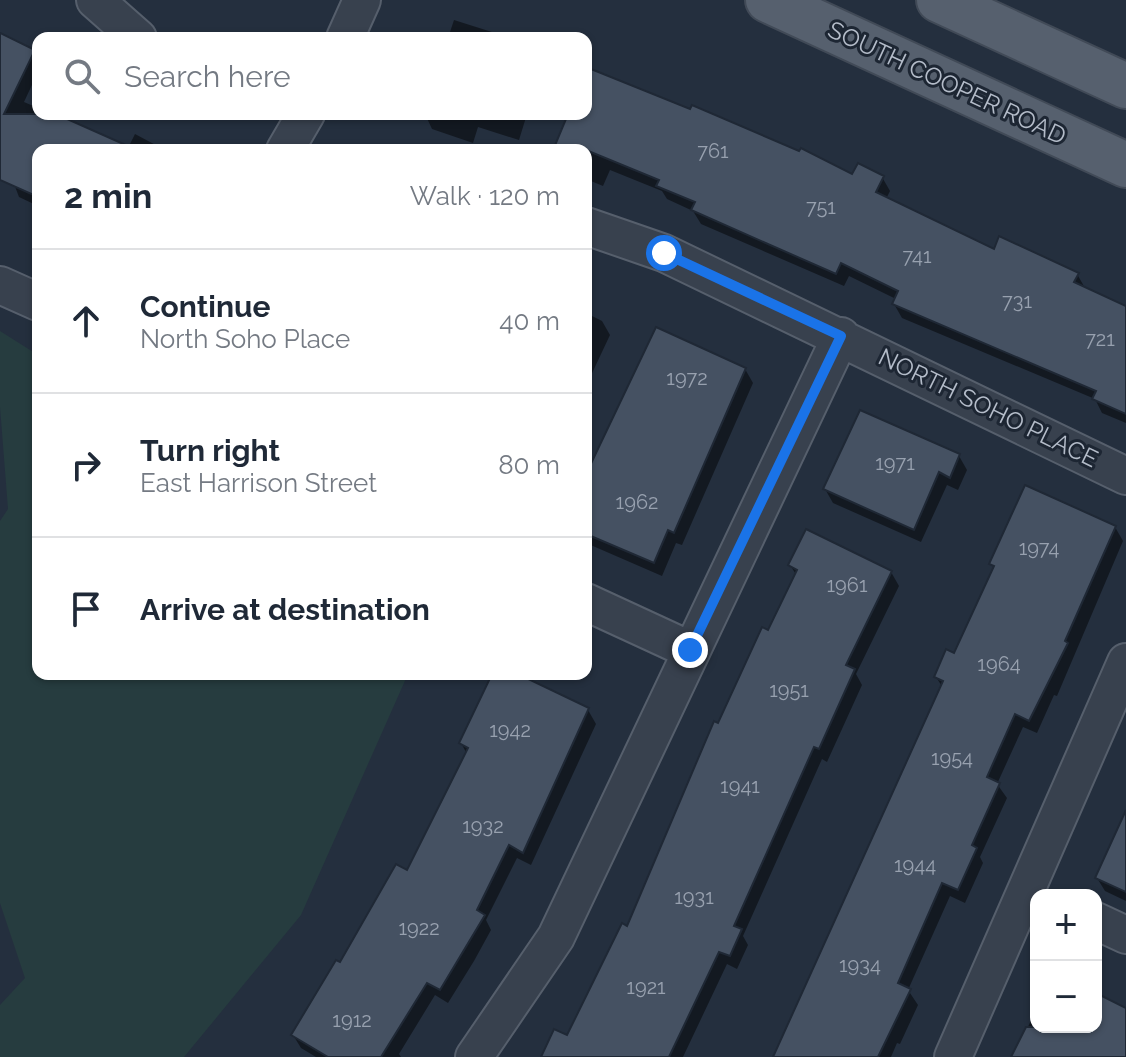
<!DOCTYPE html>
<meta charset="utf-8">
<style>
body{margin:0;font-family:Raleway,sans-serif;background:#f6f6f7;color:#1f2937}
.controls{position:absolute;right:24px;bottom:24px;display:grid;overflow:hidden;border-radius:16px;box-shadow:0 2px 6px #0004}
.controls button{width:72px;height:72px;display:grid;place-items:center;padding:0;border:0;border-bottom:2px solid #e0e1e3;background:#fff;color:#1f2937;font:40px sans-serif}
.stop{position:absolute;width:24px;height:24px;margin:-18px;border:6px solid #1a73e8;border-radius:50%;background:#fff}
.stop.end{background:#1a73e8;border-color:#fff;box-shadow:0 2px 8px #0008}
.list{margin:0;padding:0;list-style:none}
h2{display:flex;justify-content:space-between;align-items:center;height:104px;margin:0;padding:0 32px;font-size:34px}
h2 small{font-size:26px;font-weight:400;color:#747a83}
.list li{display:grid;grid-template-columns:52px 1fr auto;gap:24px;align-items:center;box-sizing:border-box;height:144px;padding:0 32px;border-top:2px solid #e0e1e3}
.list b{display:block;font-size:30px;white-space:nowrap}
.list p{margin:0;font-size:26px;white-space:nowrap;color:#747a83}
.list em{font-size:26px;font-style:normal;color:#747a83}
.icon{flex:none;width:44px;height:44px;fill:none;stroke:currentColor;stroke-width:2;stroke-linecap:round;stroke-linejoin:round}
.map{position:relative;flex:none;width:1126px;height:1057px;overflow:hidden}
.search{position:absolute;background:#fff;box-shadow:0 2px 6px #0004;left:32px;top:32px;width:560px;height:88px;display:flex;align-items:center;gap:20px;box-sizing:border-box;padding:0 28px;border-radius:16px;color:#747a83;font-size:30px}
.panel{position:absolute;background:#fff;box-shadow:0 2px 6px #0004;left:32px;top:144px;width:560px;height:536px;border-radius:16px}
.map>svg:first-child{display:block}
.green{fill:#263c3f}
.shadow{fill:#0007}
.building{fill:#455162;stroke:#1f2835;stroke-width:2}
.lines{fill:none;stroke-linecap:round;stroke-linejoin:round}
.minor-casing{stroke:#565f6c;stroke-width:40}
.major-casing{stroke:#414a57;stroke-width:48}
.minor{stroke:#38414e;stroke-width:36}
.major{stroke:#56606e;stroke-width:44}
.route{stroke:#1a73e8;stroke-width:10}
.labels{text-anchor:middle;stroke-width:6;stroke-linejoin:round;paint-order:stroke}
.number-label{font-size:20px;fill:#98a1af}
.street-label{font-size:24px;fill:#b4bcc9;stroke:#1d2633}
</style>
<div class="map">
<svg width="1126" height="1057" viewBox="0 0 1126 1057">
<rect width="100%" height="100%" fill="#242f3e"/>
<path class="green" d="M0 331 38 355V674H408L301 915 184 1057H0V1005L25 978 0 903V521L8 509 0 407Z"/>
<path class="shadow" d="M454 20 511 38H448Z
M0 35 33 51 38 60V72L24 102 38 108V114H51L128 148 135 134 165 150H38V206L19 197 0 147Z
M586 74 852 176 882 177 890 191 886 199 995 251 1077 274 1085 288 1126 308V423L1102 413 1095 399 902 318 894 304 896 299 849 276 844 286 701 224 693 211 667 199 662 191 610 170 603 186 586 179V150H555L570 114H586Z
M425 114H527L519 140 478 127 473 143 432 129Z
M586 313 602 321 610 335 586 386Z
M745 369 753 383 682 545 676 543 662 576 586 543V480Z
M959 456 967 470 958 490 947 485 921 542 833 503 825 489Z
M1115 527 1123 541 1057 696 1054 695 1037 733 1023 727 997 784 1007 798 980 857 983 863 965 903 950 896 908 990 918 1005 900 1044 897 1043 891 1057H776L943 688 936 677 955 655 995 570 992 564Z
M790 565 891 572 899 586 856 674 862 685 827 762 822 759 743 936 748 945 737 969 727 964 683 1057H543L568 1037 628 928 719 725 797 576Z
M494 674H513L588 710 596 724 531 865 517 858 486 920 491 930 474 961 448 1003 435 995 399 1054 401 1057H316L301 1048 293 1035 408 873 467 754 461 743Z
M1126 811V901L1105 891 1097 878Z
M1096 996 1126 1010V1057H1019L1016 1052 1036 1010V1027H1096Z"/>
<path class="building" d="M0 33 35 50 4 114H56L137 150H38V197L0 180Z
M586 67 690 109 692 105 799 151 801 148 852 174 858 163 884 176 876 192 994 249 999 236 1079 273 1074 282 1126 306V414L1092 399 1096 391 892 304 898 291 841 263 836 274 691 210 695 202 656 186 659 180 586 150H553L568 114H586Z
M656 327 746 368 674 533 668 530 654 563 586 534V474Z
M860 410 960 454 950 478 939 472 914 530 823 489Z
M1025 485 1116 526 1065 641 1068 643 1029 721 1015 714 987 777 1000 783 972 845 977 848 958 890 942 883 898 983 911 989 878 1057H773L943 681 934 677 946 649 954 653 994 566 989 564Z
M806 529 892 571 846 665 855 669 819 749 814 747 734 926 742 929 730 956 719 952 669 1057H541L554 1029 567 1035 622 923 627 926 714 721 718 723 762 627 768 630 797 570 788 565Z
M492 674H518L589 708 523 853 509 845 477 910 485 915 440 990 427 983 381 1057H328L291 1035 336 960 340 962 396 864 407 870 468 748 459 743Z
M1126 810V892L1095 878Z
M1096 993 1126 1008V1057H1011L1026 1027H1096Z"/>
<g class="lines">
<g class="minor-casing">
<path id="minor" d="M95 0 138 38
M345 38 362 0
M285 150 306 114
M586 226 664 253 1126 476
M0 285 38 302
M586 602 690 650
M1096 921 1126 935
M474 1057 556 937 841 336
M953 1057 1126 662"/>
</g>
<g class="major-casing">
<path id="major" d="M768 0 1126 165
M939 0 1126 86"/>
</g>
<use href="#minor" class="minor"/>
<use href="#major" class="major"/>
</g>
<g class="lines">
<path class="route" d="M664 253 841 336 690 650"/>
</g>
<g class="labels">
<g class="number-label">
<text x="713" y="158">761</text>
<text x="821" y="214">751</text>
<text x="917" y="263">741</text>
<text x="1017" y="308">731</text>
<text x="1100" y="346">721</text>
<text x="687" y="385">1972</text>
<text x="895" y="470">1971</text>
<text x="637" y="509">1962</text>
<text x="1039" y="555">1974</text>
<text x="847" y="592">1961</text>
<text x="999" y="671">1964</text>
<text x="789" y="697">1951</text>
<text x="510" y="737">1942</text>
<text x="952" y="765">1954</text>
<text x="740" y="793">1941</text>
<text x="483" y="833">1932</text>
<text x="915" y="872">1944</text>
<text x="694" y="904">1931</text>
<text x="419" y="935">1922</text>
<text x="860" y="972">1934</text>
<text x="646" y="994">1921</text>
<text x="352" y="1027">1912</text>
</g>
<g class="street-label">
<text transform="translate(947 83) rotate(25)" y="8">SOUTH COOPER ROAD</text>
<text transform="translate(988 408) rotate(26)" y="8">NORTH SOHO PLACE</text>
</g>
</g>
</svg>
<div class="controls">
<button>+</button>
<button>−</button>
</div>
<div class="stop" style="left:664px;top:253px"></div>
<div class="stop end" style="left:690px;top:650px"></div>
<div class="search"><svg class="icon" aria-label="search" viewBox="0 0 24 24"><circle cx="10" cy="10" r="6"/><path d="M15 15l6 6"/></svg>Search here</div>
<section class="panel">
<h2>2 min<small>Walk · 120 m</small></h2>
<ul class="list">
<li><svg class="icon" aria-label="ahead" viewBox="0 0 24 24"><path d="M12 20V5M6 11l6-6 6 6"/></svg><div><b>Continue</b><p>North Soho Place</p></div><em>40 m</em></li>
<li><svg class="icon" aria-label="right" viewBox="0 0 24 24"><path d="M7 20v-9h11M14 6l5 5-5 5"/></svg><div><b>Turn right</b><p>East Harrison Street</p></div><em>80 m</em></li>
<li><svg class="icon" aria-label="arrive" viewBox="0 0 24 24"><path d="M6 21V4h12l-3 4 3 4H6"/></svg><div><b>Arrive at destination</b></div></li>
</ul>
</section>
</div>
